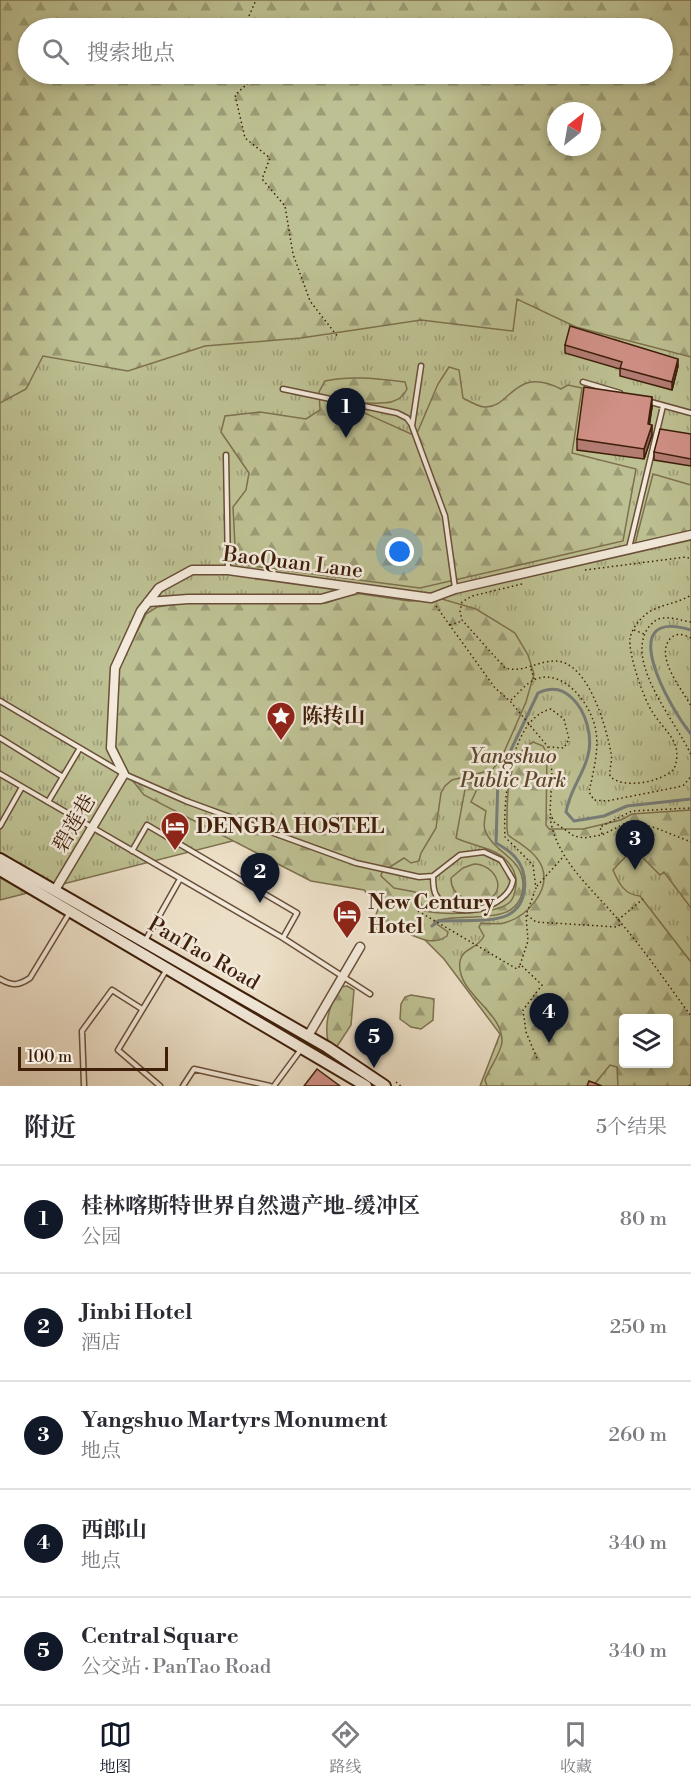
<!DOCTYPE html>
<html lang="zh">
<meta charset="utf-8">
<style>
body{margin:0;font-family:"Libre Bodoni","Noto Serif SC",serif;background:#f7f7f7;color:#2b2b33}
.controls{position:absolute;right:18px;bottom:18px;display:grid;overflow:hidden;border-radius:6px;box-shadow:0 3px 9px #0003}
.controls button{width:54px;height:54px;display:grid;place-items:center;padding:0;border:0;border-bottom:2px solid #e1e1e2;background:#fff;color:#2b2b33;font:30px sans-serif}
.compass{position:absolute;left:547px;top:102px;width:54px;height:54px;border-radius:50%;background:#fff;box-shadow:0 3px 9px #0003;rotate:31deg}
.scale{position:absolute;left:18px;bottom:15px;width:150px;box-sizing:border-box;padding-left:6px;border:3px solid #3f1f0a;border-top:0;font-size:16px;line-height:21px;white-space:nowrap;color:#3f1f0a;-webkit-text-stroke:4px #f3eadb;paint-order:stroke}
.you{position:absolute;left:400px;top:552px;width:21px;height:21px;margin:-15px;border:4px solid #fff;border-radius:50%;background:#1a73e8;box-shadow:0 0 0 9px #1a73e833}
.badge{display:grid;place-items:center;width:39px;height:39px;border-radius:50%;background:#111827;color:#fff;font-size:20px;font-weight:700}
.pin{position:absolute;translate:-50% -50px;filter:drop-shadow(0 2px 3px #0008)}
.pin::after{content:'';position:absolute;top:32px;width:21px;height:18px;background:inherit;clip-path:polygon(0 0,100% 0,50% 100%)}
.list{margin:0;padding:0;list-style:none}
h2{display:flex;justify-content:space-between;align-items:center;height:78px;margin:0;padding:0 24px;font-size:26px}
h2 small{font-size:20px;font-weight:400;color:#7c7c81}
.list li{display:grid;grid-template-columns:39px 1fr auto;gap:18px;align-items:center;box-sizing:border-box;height:108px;padding:0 24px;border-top:2px solid #e1e1e2}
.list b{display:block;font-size:22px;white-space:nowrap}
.list p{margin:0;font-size:20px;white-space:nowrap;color:#7c7c81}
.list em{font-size:20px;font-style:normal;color:#7c7c81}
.icon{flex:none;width:33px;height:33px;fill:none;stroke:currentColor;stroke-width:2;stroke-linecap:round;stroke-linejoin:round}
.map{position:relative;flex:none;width:691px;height:1086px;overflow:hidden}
.search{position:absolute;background:#fff;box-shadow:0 3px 9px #0003;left:18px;right:18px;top:18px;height:66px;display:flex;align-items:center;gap:15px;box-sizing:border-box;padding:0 21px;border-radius:33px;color:#7c7c81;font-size:22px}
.sheet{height:618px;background:#fff}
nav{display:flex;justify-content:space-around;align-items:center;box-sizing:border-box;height:84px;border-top:2px solid #e1e1e2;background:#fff;font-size:16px;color:#7c7c81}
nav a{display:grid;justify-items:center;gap:3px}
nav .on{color:#111827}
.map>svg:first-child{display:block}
.grass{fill:url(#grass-tufts);stroke:#7e704e;stroke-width:1.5;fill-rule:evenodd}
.forest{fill:url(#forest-firs);stroke:#7e704e;stroke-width:1.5;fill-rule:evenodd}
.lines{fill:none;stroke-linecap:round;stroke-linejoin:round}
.stream{stroke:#777c77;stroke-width:3}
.service-casing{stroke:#6a4f39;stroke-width:7}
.minor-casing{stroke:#6a4f39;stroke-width:11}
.secondary-casing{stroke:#3f1f0a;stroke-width:14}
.path{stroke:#3f1f0a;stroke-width:1.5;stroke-dasharray:1.5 3;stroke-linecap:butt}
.service{stroke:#f3eadb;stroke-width:4}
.minor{stroke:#f3eadb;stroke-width:8}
.secondary{stroke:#f3eadb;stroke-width:10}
.wall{fill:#b37c73;stroke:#3f1f0a;stroke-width:1.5}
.shaded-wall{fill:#92655e;stroke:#3f1f0a;stroke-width:1.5}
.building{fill:#d09086;stroke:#3f1f0a;stroke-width:1.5}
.labels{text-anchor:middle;stroke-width:5;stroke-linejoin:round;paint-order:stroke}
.street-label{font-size:21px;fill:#3f1f0a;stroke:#f3eadb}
.poi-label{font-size:21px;font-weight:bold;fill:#3f1f0a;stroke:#f3eadb;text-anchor:start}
.park-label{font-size:21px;font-style:italic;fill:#5e472c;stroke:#f3eadb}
</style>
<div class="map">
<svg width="691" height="1086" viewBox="0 0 691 1086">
<defs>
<pattern id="grass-tufts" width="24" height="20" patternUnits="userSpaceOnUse" patternTransform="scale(1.5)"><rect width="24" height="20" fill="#bdc092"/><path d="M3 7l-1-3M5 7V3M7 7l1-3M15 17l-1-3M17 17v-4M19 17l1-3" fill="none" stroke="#9b9b75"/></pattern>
<pattern id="forest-firs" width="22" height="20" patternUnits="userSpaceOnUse" patternTransform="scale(1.5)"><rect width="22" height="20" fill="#bdc092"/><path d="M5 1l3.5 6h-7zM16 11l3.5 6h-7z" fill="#9b9b75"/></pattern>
</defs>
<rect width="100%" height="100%" fill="#ecdfc7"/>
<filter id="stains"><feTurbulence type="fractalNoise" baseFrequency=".00333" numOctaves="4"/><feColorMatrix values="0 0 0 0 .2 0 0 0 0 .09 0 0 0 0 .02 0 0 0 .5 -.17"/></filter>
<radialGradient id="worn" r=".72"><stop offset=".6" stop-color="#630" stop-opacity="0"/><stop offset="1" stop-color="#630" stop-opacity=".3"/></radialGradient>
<path class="grass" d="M0 0H691V1086H480L500 1034 444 959 409 924 367 891 354 882 244 838 0 900ZM28 28H662V74H28ZM556 111H592V147H556ZM624 1018H668V1064H624Z"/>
<path class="forest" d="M0 0H691V357L576 327 517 299 513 331 421 320 301 338 205 346 128 371 43 356 26 389 0 403ZM28 28H662V74H28ZM556 111H592V147H556Z
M449 367 459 370 463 398C469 401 478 407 485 407 511 408 514 365 561 389L568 385 582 388 572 453 636 469 623 541 420 588 236 564 233 507 246 490 249 473 221 432 225 416 260 412 306 419 320 410 319 392 325 381C351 375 379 379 405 382L407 389C399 406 381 403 365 403L360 411 411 434 418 431 438 384Z
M653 474 691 485V531L635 544Z
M355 593 409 601 442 599 476 609 515 633 528 655 534 674 526 702 501 759 492 770 452 780 445 786 441 793 436 828 421 853 419 861 411 863 404 858 382 872 381 876 394 888 415 892 425 911C442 915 496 915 510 902 515 897 515 891 516 885 517 875 513 867 506 860 494 847 472 846 456 838L466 784 469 781 477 789 471 802 486 811C485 817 483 825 485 830 493 853 523 857 523 885 522 931 460 910 434 922L448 932 447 936C428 949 414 932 394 930 390 929 384 932 379 932L371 927 379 907 364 890 311 881 144 795 129 776 114 743 118 670 146 614 157 607 191 602 326 603Z
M533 742 543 746 547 754 546 825 549 829H583L621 820 632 814 691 810V908L664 872 660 875 642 857 628 854 613 870C619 884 625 895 640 896L691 962V1086H618L617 1067 610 1065 593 1086H487L485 1080C489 1069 501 1053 502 1042 503 1010 455 993 460 961 462 948 478 949 484 936L479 927 481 923C488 923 498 925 504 923 527 917 551 890 542 867 536 852 520 844 508 835L507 829C507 800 505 758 533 742ZM624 1018H668V1064H624Z
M474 864C494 864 509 890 487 900 470 901 451 899 451 878L463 868Z
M347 986 354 990 351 1025 336 1048 328 1042C324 1021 330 1005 340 987Z
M411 995 434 999 433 1020 421 1029 411 1027 400 1019 401 1004 405 997Z"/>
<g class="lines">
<path class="stream" d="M691 630C612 606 670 709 691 734
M432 926 438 921C456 920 493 923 508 915 529 904 529 873 515 857 510 851 503 847 496 843L498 777 538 693C550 687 562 688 572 698 586 711 593 737 588 755 584 774 570 789 566 812L574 821 604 816 627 806 691 799"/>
<g class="service-casing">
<path id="service" d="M421 366 412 426 445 516 455 588
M583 382 620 393
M283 389 397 413 407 418 412 425
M647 401 691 413
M226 455 228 570
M629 548 663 406
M0 701 124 774 186 801 356 863 419 877 433 876 460 855 484 852 501 860 513 880C509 909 451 923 436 895 433 890 433 882 433 876
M0 738 63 777
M0 774 283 938 370 994
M48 802 80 748
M0 826 22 787
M132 851 147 825 297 913 283 938
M145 941 180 879
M0 979C12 986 18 986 30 978L70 912
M84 1085 82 1031 112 990 142 1009
M160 1086 118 1050 167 969
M183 1086 194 1069 270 1086
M274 1086 302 1048"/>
</g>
<g class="minor-casing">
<path id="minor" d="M148 602 188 599H321L353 590
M55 890 124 774 111 748 115 668 141 611 159 588 192 570H228L431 598 455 589 691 535
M308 1036 360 947"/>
</g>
<g class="secondary-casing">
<path id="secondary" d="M0 859 327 1047 385 1086
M0 870 366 1086"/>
</g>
<path class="path" d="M247 28 245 25 256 0
M258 74 235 95 245 138 270 158 262 179 285 206 293 254 310 301 338 337
M585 570 686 557 691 559
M522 584 472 596 462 602 460 611 462 620 505 668C524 673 537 661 555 661 588 661 606 726 611 753 613 761 609 768 610 776 622 790 662 782 674 769 684 743 666 733 653 713 644 700 628 654 630 638 632 629 638 621 645 615 656 605 677 604 691 595
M436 606 495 688 510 701 548 747 552 772 550 813 554 822 574 836 584 838 602 835 630 821 656 828 691 842
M691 622C682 621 673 617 663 618 657 618 652 623 648 628 624 663 678 724 691 755
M450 625 462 621
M634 630 644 634
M691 638C683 634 675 632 669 640 656 659 682 689 691 706
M531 669 534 679
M511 700C519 693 527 682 536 679 565 668 593 707 596 732 599 751 593 773 589 792L594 800 607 801 678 787 684 785 691 776
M550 817C556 861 594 890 621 923 646 952 668 985 691 1016
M602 834 600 827 632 811 691 808
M537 886 563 857
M536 889 533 865 505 837C503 803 509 719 551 709L564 719 569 739 564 748 549 747
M418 911 517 969 520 966
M527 915 536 922 617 927 621 924
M618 920 643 899
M520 965 528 941 526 915 535 891
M522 966 542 985 523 1010 526 1032 538 1061
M396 1082 401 1086
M689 1086 691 1083"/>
<use href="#service" class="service"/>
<use href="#minor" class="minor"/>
<use href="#secondary" class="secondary"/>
</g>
<path class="wall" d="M565 345 678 366 672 390 620 376V369L565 353Z
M652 407 649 425 652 435 644 459 577 450V439Z
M691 434V466L654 460V452Z"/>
<path class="shaded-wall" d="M678 359V366L672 390V382Z
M652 397V407L648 435V424Z
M652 425V435L644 459V449Z"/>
<path class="building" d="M570 326 678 359 672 382 620 368 622 362 565 345Z
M584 387 652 397 648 424 652 425 644 449 577 439Z
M660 429 691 434V459L654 452Z
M317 1069 340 1086H304Z
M589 1081 602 1086H587Z"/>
<defs>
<g id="sight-pin" transform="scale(1.5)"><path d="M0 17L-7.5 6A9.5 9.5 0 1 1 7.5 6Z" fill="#8f2418" stroke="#f3eadb"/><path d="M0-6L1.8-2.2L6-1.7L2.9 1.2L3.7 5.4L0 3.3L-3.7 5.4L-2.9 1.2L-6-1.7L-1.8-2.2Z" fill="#fff"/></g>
<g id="hotel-pin" transform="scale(1.5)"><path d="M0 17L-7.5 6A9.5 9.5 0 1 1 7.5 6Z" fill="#8f2418" stroke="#f3eadb"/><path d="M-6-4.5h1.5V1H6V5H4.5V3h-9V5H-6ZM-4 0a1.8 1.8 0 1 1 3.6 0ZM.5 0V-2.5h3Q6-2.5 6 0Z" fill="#fff"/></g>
</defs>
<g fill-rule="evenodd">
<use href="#sight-pin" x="281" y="716"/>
<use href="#hotel-pin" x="175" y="826"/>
<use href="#hotel-pin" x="347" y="914"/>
</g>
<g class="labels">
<g class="street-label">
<text transform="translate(293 562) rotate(7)" y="7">BaoQuan Lane</text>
<text transform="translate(74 823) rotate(-60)" y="7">碧莲巷</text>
<text transform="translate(204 953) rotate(30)" y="7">PanTao Road</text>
</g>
<g class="poi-label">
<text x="302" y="723">陈抟山</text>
<text x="196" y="833">DENGBA HOSTEL</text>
<text x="368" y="909">New Century<tspan x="368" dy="24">Hotel</tspan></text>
</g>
<g class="park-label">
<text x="513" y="763">Yangshuo<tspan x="513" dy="24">Public Park</tspan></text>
</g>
</g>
<rect width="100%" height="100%" filter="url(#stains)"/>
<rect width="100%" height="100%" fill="url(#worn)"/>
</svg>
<div class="controls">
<button><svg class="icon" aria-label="layers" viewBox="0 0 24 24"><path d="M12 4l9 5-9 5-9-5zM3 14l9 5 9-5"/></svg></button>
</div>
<svg class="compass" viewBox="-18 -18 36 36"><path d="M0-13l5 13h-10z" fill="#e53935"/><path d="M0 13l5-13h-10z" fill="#7c7c81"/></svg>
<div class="scale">100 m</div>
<div class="you"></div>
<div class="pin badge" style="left:346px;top:438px">1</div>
<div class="pin badge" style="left:260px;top:903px">2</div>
<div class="pin badge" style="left:635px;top:870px">3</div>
<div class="pin badge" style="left:549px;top:1043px">4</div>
<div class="pin badge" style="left:374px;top:1068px">5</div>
<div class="search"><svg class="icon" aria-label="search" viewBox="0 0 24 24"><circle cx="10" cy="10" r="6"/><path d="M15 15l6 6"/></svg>搜索地点</div>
</div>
<section class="sheet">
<h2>附近<small>5个结果</small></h2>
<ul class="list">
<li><span class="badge">1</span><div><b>桂林喀斯特世界自然遗产地-缓冲区</b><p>公园</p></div><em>80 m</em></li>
<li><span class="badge">2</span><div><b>Jinbi Hotel</b><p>酒店</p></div><em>250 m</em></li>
<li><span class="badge">3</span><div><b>Yangshuo Martyrs Monument</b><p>地点</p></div><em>260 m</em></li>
<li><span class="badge">4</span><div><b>西郎山</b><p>地点</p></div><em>340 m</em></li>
<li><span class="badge">5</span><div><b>Central Square</b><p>公交站 · PanTao Road</p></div><em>340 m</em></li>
</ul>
</section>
<nav>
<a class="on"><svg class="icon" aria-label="map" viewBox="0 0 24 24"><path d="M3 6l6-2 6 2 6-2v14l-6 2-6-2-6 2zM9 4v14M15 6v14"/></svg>地图</a>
<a><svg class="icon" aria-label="directions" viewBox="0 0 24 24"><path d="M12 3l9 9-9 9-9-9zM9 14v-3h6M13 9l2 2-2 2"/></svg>路线</a>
<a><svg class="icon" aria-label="saved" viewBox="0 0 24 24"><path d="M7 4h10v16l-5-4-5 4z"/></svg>收藏</a>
</nav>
